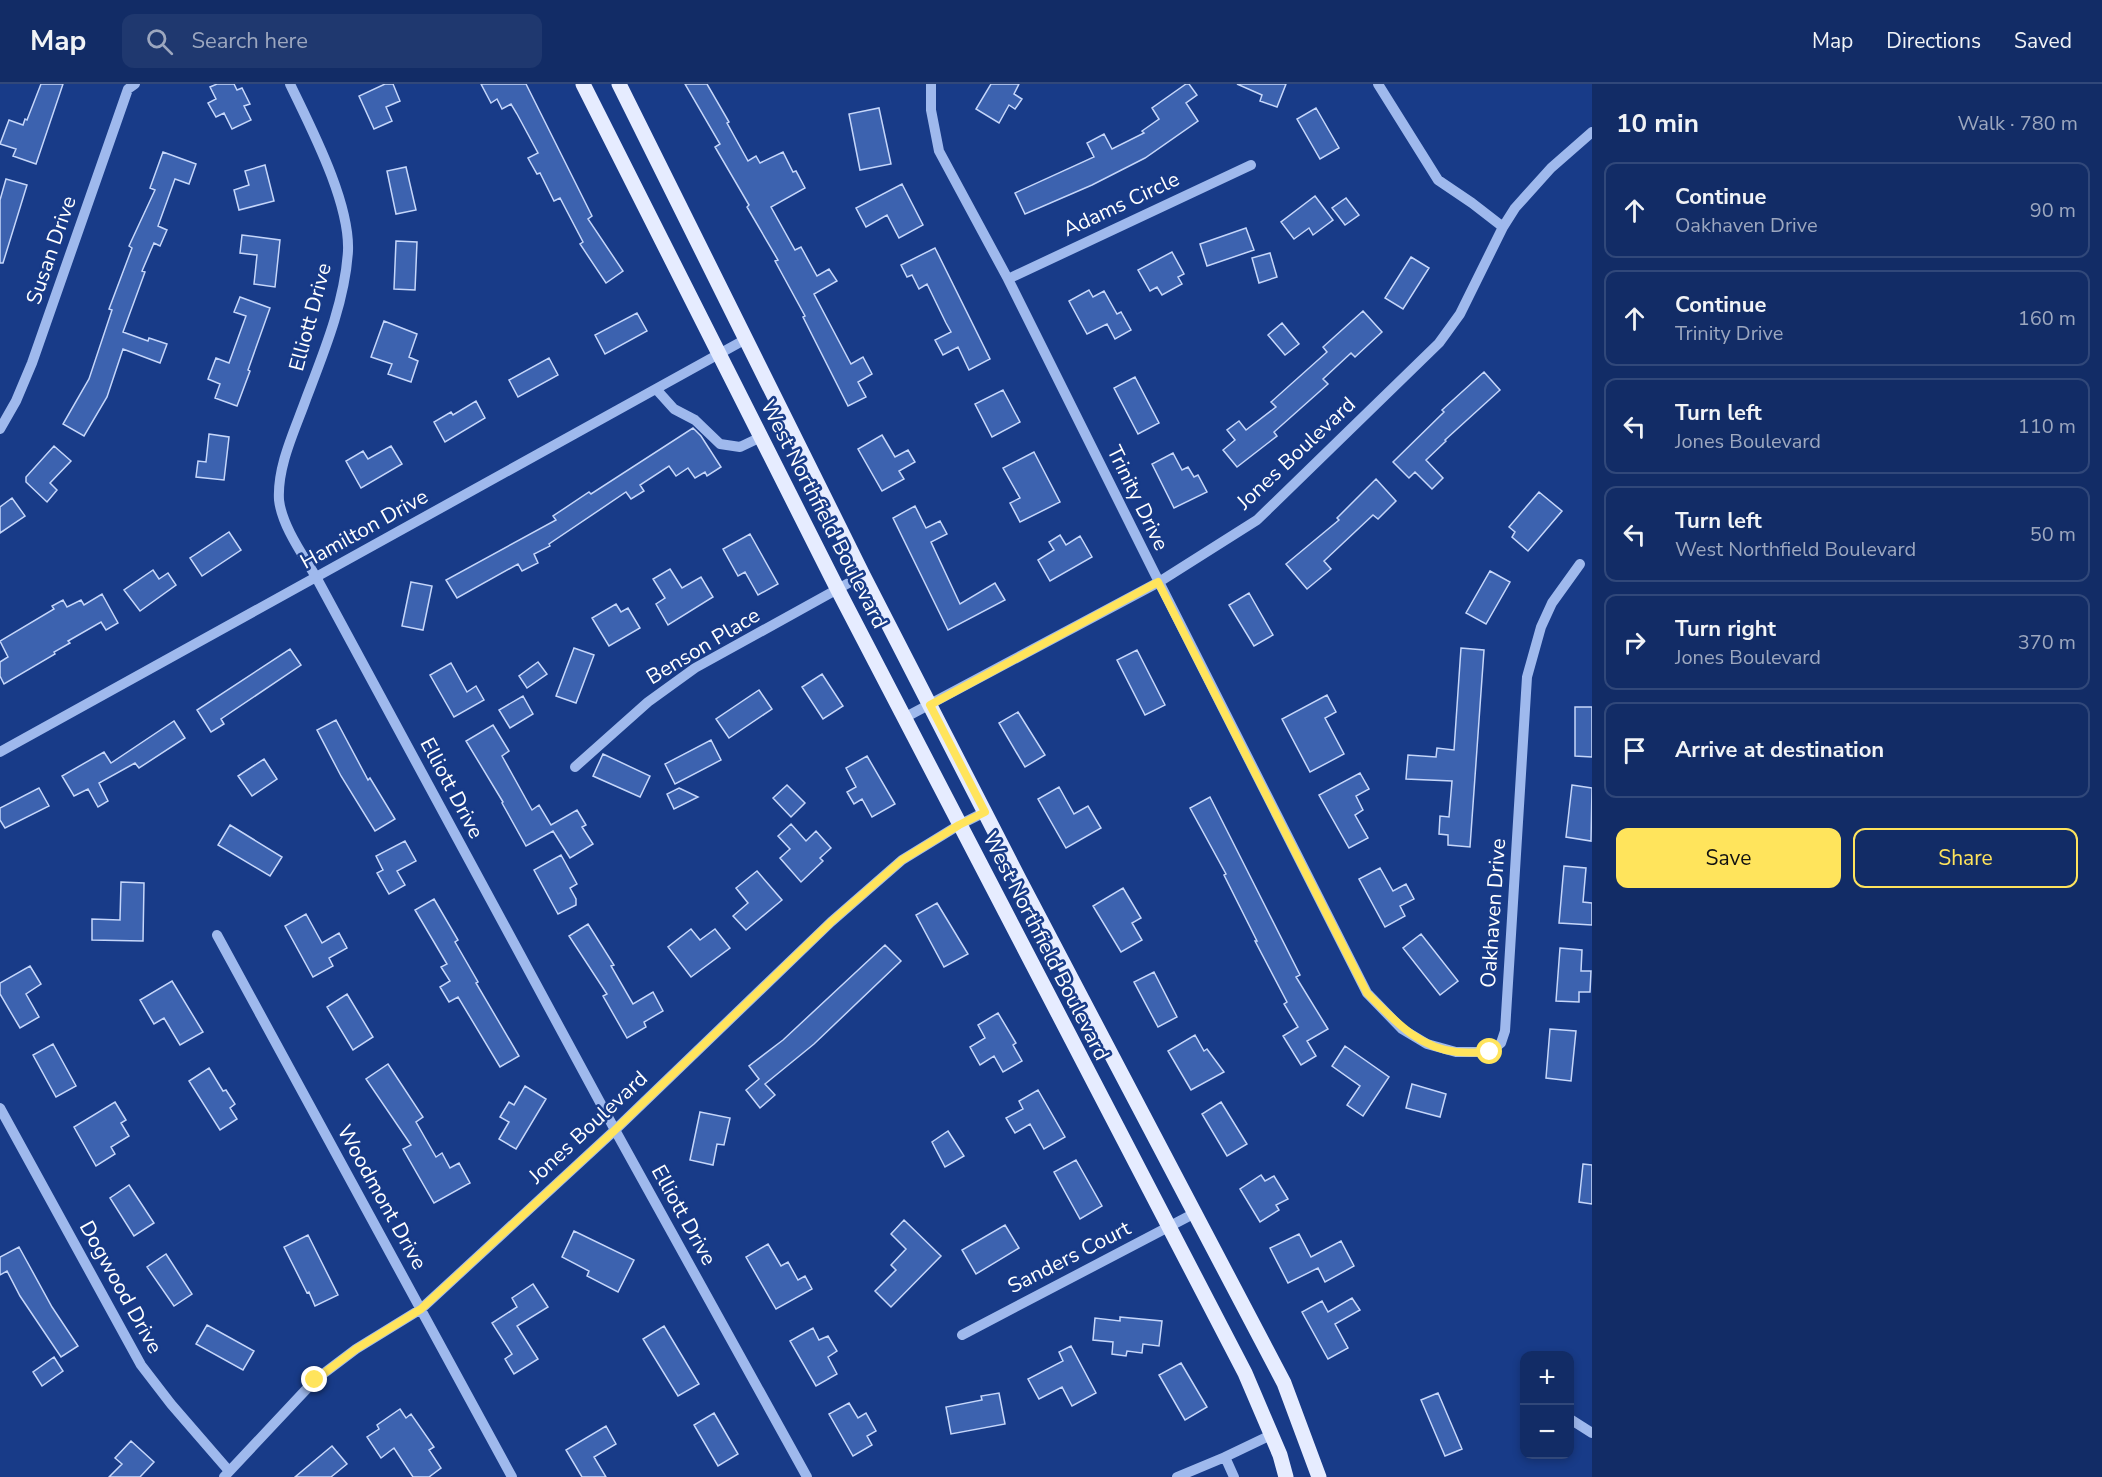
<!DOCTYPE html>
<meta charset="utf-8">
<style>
body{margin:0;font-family:"Nunito Sans",sans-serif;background:#1f386f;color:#f1f3f6}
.controls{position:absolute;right:18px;bottom:18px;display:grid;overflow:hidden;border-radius:12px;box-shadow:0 3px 9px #0003}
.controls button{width:54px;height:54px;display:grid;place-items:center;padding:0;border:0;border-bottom:2px solid #31487a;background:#122c66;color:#f1f3f6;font:30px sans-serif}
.stop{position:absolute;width:18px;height:18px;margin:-14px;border:4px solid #ffe45c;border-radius:50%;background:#fff}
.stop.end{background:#ffe45c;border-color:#fff;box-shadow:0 2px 6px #0008}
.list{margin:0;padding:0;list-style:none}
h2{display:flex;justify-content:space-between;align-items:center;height:78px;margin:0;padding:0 24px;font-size:26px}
h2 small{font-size:20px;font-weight:400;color:#9ca7bf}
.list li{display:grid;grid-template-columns:39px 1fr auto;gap:18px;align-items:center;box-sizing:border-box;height:96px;margin:0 12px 12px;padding:0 12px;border:2px solid #31487a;border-radius:12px}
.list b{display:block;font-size:22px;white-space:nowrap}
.list p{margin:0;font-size:20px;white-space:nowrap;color:#9ca7bf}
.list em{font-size:20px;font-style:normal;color:#9ca7bf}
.actions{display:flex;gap:12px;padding:18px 24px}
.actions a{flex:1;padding:14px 0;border:2px solid #ffe45c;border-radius:12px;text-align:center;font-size:21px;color:#ffe45c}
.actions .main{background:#ffe45c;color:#111}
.icon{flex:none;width:33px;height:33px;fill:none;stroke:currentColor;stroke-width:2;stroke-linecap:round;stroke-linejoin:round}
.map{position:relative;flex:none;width:1592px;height:1393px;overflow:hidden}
header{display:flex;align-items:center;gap:36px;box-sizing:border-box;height:84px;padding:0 30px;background:#122c66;border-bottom:2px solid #31487a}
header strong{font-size:28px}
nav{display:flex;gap:33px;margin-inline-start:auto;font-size:21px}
.search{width:420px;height:54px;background:#1f386f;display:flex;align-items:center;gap:15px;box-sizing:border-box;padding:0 21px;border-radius:12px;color:#9ca7bf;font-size:22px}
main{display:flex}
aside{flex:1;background:#122c66}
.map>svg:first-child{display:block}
.building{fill:#3c62af;stroke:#c5d6fa;stroke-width:1.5}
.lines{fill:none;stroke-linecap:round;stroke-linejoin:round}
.minor{stroke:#9fb9ed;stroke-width:10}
.major{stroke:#e6ecff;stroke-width:15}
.route{stroke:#ffe45c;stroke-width:8}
.labels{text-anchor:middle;stroke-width:5;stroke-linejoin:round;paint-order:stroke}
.street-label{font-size:21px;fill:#fff;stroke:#183b88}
</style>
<header>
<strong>Map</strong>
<div class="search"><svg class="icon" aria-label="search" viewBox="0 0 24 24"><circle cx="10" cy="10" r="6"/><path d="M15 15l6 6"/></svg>Search here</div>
<nav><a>Map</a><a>Directions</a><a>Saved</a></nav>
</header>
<main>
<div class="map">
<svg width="1592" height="1393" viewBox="0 0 1592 1393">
<rect width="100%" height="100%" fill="#183b88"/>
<path class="building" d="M41 0H63L36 80 13 72 16 65 0 60 9 36 23 41 25 35 27 36Z
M217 0H234L237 6 242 4 250 20 244 22 251 36 232 45 224 29 216 33 208 19 216 15 210 3Z
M385 0H393L400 17 386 23 392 37 374 45 359 12Z
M481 0H526L592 132 588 135 623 187 606 199 580 160 583 158 560 114 554 117 540 89 537 90 528 74 538 69 517 30 511 20 502 25 497 15 491 19Z
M685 0H707L729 38 727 39 748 77 756 72 760 79 783 68 793 88 796 87 805 104 771 123 795 166 801 163 817 192 829 185 837 197 814 210 851 280 863 273 872 290 858 298 866 313 848 322 803 233 805 232 775 177 778 176 747 123 749 121 715 63 720 60Z
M991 0H1019L1014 10 1022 15 1015 25 1009 21 999 39 976 25Z
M1186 0H1189L1197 11 1186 19 1198 37 1145 74 1092 101 1025 130 1015 109 1094 73 1087 59 1104 50 1112 65 1144 49 1142 47 1159 35 1152 24Z
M1237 0H1286L1277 23 1260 17 1262 11Z
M879 24 891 80 860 86 849 30Z
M1316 24 1339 64 1320 75 1297 35Z
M163 68 196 80 189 100 175 95 158 142 167 146 160 162 154 159 142 187 145 188 123 248 148 257 149 254 167 260 160 279 123 265 107 313 84 352 63 340 89 295 112 226 109 225 132 164 129 162 155 106 150 104Z
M265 81 274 117 239 126 234 106 249 101 245 87Z
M406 83 416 126 396 130 387 87Z
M6 95 27 101 3 179H0V116Z
M902 100 923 141 899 154 887 131 866 143 856 124Z
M1315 112 1333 136 1313 151 1309 144 1294 155 1281 138Z
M1346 114 1359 131 1345 141 1332 124Z
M1246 144 1254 166 1207 182 1200 160Z
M242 151 280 156 275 203 254 200 257 171 240 169Z
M396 157 417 158 415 206 394 205Z
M935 164 990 275 969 286 958 263 943 271 935 256 951 248 946 239 927 200 919 205 912 191 907 193 901 181Z
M1172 168 1184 190 1178 193 1182 200 1162 211 1157 203 1150 207 1138 186Z
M1270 169 1277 193 1259 199 1252 174Z
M1411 173 1429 184 1403 225 1385 214Z
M1089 206 1093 213 1104 207 1117 230 1121 228 1131 246 1115 255 1107 240 1087 250 1069 217Z
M240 213 270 224 248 286 250 287 237 322 215 314 220 300 208 295 216 274 229 279 246 232 234 228Z
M1363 227 1382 248 1355 273 1351 269 1323 295 1328 300 1274 348 1277 352 1237 383 1223 366 1235 356 1227 346 1239 337 1246 346 1276 323 1271 318 1327 268 1323 263Z
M637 229 647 247 605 270 595 251Z
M384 237 417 250 409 273 418 277 411 298 388 290 392 280 371 273Z
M1282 239 1299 260 1285 271 1268 251Z
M549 274 558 291 518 313 509 296Z
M1484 288 1500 306 1445 356 1446 357 1426 376 1443 394 1432 405 1415 388 1409 394 1393 378 1444 328 1442 326Z
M1135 293 1159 339 1138 350 1114 304Z
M1003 306 1020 338 992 353 975 320Z
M476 317 485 334 445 358 434 338 451 328 453 331Z
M693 344 701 352 721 383 707 392 705 388 695 394 688 384 676 392 669 382 640 401 644 407 631 415 626 408 549 460 550 462 534 470 538 479 522 487 518 480 457 514 446 496 556 436 553 432 589 408 591 410Z
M209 350 229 353 224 396 196 393 198 377 206 378Z
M882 351 895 373 908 366 915 378 899 387 904 395 882 407 858 365Z
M54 362 71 377 50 399 57 406 47 418 26 398V393Z
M391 362 402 380 361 404 346 377 363 367 368 375Z
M1034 368 1060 418 1020 438 1010 419 1020 414 1003 384Z
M1173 369 1182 386 1188 383 1194 393 1198 391 1207 408 1174 424 1152 380Z
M1376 395 1396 417 1378 435 1373 431 1324 477 1331 485 1307 505 1286 480 1339 436 1337 434Z
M1539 408 1562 427 1528 467 1512 453 1515 448 1509 443Z
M12 414 25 432 0 449V423Z
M915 422 926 444 940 437 947 450 931 458 960 520 995 499 1005 516 948 546 893 434Z
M229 448 241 466 202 492 190 474Z
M750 450 778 500 758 511 745 488 738 492 723 465Z
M1060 451 1066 461 1080 452 1092 473 1050 497 1038 476 1054 466 1049 458Z
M670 485 682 504 701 493 713 513 668 541 656 520 665 514 653 495Z
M153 486 159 495 168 489 176 501 140 527 124 506Z
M1490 487 1510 498 1486 540 1466 529Z
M411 498 432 502 423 546 402 542Z
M1249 509 1273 551 1254 562 1229 521Z
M102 510 118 539 106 546 101 538 68 557 70 559 54 568 55 570 4 600 0 592V578L8 573 0 557 54 525 52 522 63 516 67 523 81 516 84 521Z
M616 520 621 528 628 524 640 544 609 562 592 534Z
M574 564 594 571 576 619 556 612Z
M1461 564 1484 566 1470 763 1448 761V751L1439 750 1440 732 1449 733 1452 697 1406 695 1408 671 1436 673 1437 664 1454 666Z
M290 565 301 581 221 635 224 640 211 648 197 626Z
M1137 566 1165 621 1145 631 1117 576Z
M538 578 547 590 527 604 519 592Z
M451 579 467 608 476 602 484 616 454 633 430 591Z
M822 590 843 622 823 635 802 603Z
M759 606 772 625 729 654 716 635Z
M1327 611 1336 628 1325 634 1344 670 1310 688 1282 635Z
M523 612 533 630 510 644 499 626Z
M1575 623H1592V673L1575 672Z
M1018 628 1045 671 1025 683 999 639Z
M336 636 368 696 370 694 395 735 375 747 341 692 317 646Z
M174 637 185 654 139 684 135 679 99 699 108 717 98 723 88 705 74 712 62 692 104 668 111 679Z
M493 641 509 667 502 672 532 726 539 721 551 741 577 726 586 741 582 743 593 760 570 774 553 747 526 762 502 719 503 718 466 657Z
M711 656 721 676 675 700 665 680Z
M603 670 650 692 640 713 593 692Z
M867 672 895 720 872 733 862 715 854 720 847 708 856 703 846 684Z
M264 675 277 695 252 712 238 692Z
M1360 689 1369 705 1356 712 1363 726 1355 731 1368 754 1349 764 1319 711Z
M787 701 805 719 791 733 773 714Z
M1572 701 1592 704 1591 757 1566 753Z
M1059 703 1074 730 1088 722 1101 744 1066 764 1038 715Z
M39 704 49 722 5 744 0 736V724Z
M679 704 698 713 674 725 667 710Z
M1210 713 1300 891 1296 893 1328 945 1307 957 1316 972 1301 981 1283 952 1298 943 1284 920 1287 918 1255 857H1257L1224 791 1226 790 1190 724Z
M791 740 806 757 816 747 831 764 820 774 823 777 801 798 780 774 790 765 778 752Z
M230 741 282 773 270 792 218 761Z
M405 757 416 777 397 787 405 801 389 810 377 789 383 786 376 772Z
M561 771 577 800 570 804 576 815V821L558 830 534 786Z
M1564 782 1586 784 1583 818 1592 819V841L1559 839Z
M1380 784 1393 807 1406 800 1414 815 1400 822 1405 832 1385 843 1359 795Z
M757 787 782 816 746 846 733 832 748 819 736 804Z
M121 798 144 799 143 857 92 856V835L120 836Z
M1123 804 1141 834 1132 839 1142 856 1121 868 1093 822Z
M434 815 458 856 455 858 478 898 476 899 519 972 500 983 458 913 449 918 440 903 450 897 441 883 447 880 415 826Z
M937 819 968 870 944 883 916 831Z
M306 830 322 859 339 849 347 864 329 874 333 882 313 893 285 842Z
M588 840 614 881 611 882 633 920 653 908 663 927 644 938 646 943 627 954 603 912 607 910 569 852Z
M691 845 700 856 715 845 730 864 691 893 668 863Z
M1421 850 1458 897 1440 911 1403 864Z
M885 861 901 877 814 960 765 1000 775 1011 760 1024 746 1006 759 995 749 982 783 956Z
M1560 864 1582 866 1581 887H1591L1590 908H1579V918L1556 917Z
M30 882 41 900 26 910 39 933 20 944 0 910V899Z
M1154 888 1177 933 1158 943 1134 898Z
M172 897 203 948 180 961 164 934 154 940 140 916Z
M347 910 373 953 353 966 327 923Z
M998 929 1016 959 1013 961 1022 977 1003 988 994 972 980 981 970 963 985 954 978 941Z
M1550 945 1576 947 1571 997 1546 994Z
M1195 951 1204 967 1207 965 1224 988 1191 1006 1168 967Z
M53 960 76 1002 56 1013 33 971Z
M1345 962 1389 993 1363 1032 1347 1021 1360 1002 1332 982Z
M388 980 423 1033 416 1038 436 1073 442 1069 450 1084 459 1079 470 1099 434 1119 403 1065 411 1061 366 995Z
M209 984 223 1007 226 1006 235 1020 230 1024 237 1035 220 1046 189 997Z
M1412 1000 1446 1010 1440 1033 1406 1024Z
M525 1002 546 1015 516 1065 499 1055 509 1038 500 1033 509 1018 514 1021Z
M1038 1006 1065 1053 1044 1065 1030 1040 1015 1049 1006 1034 1023 1025 1019 1017Z
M115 1018 126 1036 121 1039 129 1052 111 1063 115 1070 96 1082 74 1043Z
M1221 1018 1247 1060 1227 1072 1202 1030Z
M700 1028 730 1034 724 1061 717 1060 713 1081 690 1076Z
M948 1047 964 1072 945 1083 932 1058Z
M1076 1076 1102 1122 1080 1135 1054 1088Z
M1583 1080 1592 1081V1120L1579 1118Z
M1261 1091 1265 1097 1274 1092 1288 1115 1276 1121 1279 1126 1260 1138 1240 1105Z
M129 1101 154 1139 134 1152 110 1114Z
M904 1136 941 1172 891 1223 875 1207 896 1186 891 1181 906 1165 891 1150Z
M1005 1141 1019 1164 976 1190 962 1166Z
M574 1147 634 1176 618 1208 587 1192 589 1187 562 1173Z
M1299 1150 1311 1173 1341 1157 1354 1182 1325 1198 1318 1184 1288 1199 1270 1164Z
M308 1151 338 1211 315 1222 309 1208 307 1209 284 1163Z
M768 1160 781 1182 788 1178 798 1196 805 1192 812 1205 776 1225 746 1173Z
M19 1163 52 1223 78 1262 61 1273 20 1212 7 1187 0 1191V1173Z
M166 1170 192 1210 174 1222 147 1183Z
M533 1200 548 1223 517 1242 538 1275 514 1290 505 1275 512 1270 492 1239 517 1223 512 1214Z
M1352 1214 1360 1226 1335 1240 1348 1264 1328 1275 1302 1228 1322 1217 1328 1228Z
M1120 1233 1162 1237 1159 1262 1143 1260 1142 1269 1127 1267 1126 1272 1112 1270 1113 1258 1093 1256 1095 1234 1120 1237Z
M207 1241 254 1267 243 1286 196 1260Z
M664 1242 699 1300 678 1312 643 1255Z
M813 1244 819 1256 828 1252 837 1267 828 1273 837 1290 816 1302 790 1257Z
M1071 1262 1096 1309 1072 1322 1062 1303 1039 1315 1028 1295 1063 1277 1059 1268Z
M54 1273 63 1287 42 1302 33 1288Z
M1181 1279 1207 1323 1185 1336 1159 1291Z
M999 1309 1005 1340 951 1350 946 1323 982 1316 981 1312Z
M1438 1309 1462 1365 1445 1372 1421 1316Z
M849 1319 858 1334 866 1329 876 1347 867 1352 872 1361 853 1372 829 1330Z
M400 1325 406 1334 411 1330 434 1363 429 1366 441 1384 429 1393H413L394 1364 381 1374 367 1353 379 1345 377 1341Z
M714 1329 738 1370 718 1382 694 1341Z
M606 1342 616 1360 594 1373 606 1393H582L566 1366Z
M131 1357 154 1378 140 1393H109L122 1380 115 1374Z
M332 1362 347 1380 331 1393H295Z"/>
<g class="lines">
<path class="minor" d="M290 0C311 44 350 118 348 167 345 217 324 268 306 315 295 346 277 382 279 416 282 442 303 471 316 493L615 1046 807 1393
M931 0V26L939 67 1008 195 1159 498 1367 909 1402 945 1427 960 1456 968H1490L1501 959 1505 947 1527 593 1541 543 1552 519 1580 480
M1378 0 1438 96 1472 119 1503 143
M1008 195 1251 81
M656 305 674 325 695 336 720 360 740 363 761 353
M0 345 16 317 32 279 128 5 135 0
M904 634 1159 498 1257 436 1439 259 1460 230 1503 143 1515 124 1551 84 1592 48
M0 668 746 255
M575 683 648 618 695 584 863 491
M217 851 512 1393
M0 1024 141 1281 171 1320 229 1387
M962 1251 1195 1129
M1570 1335 1592 1349
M1225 1373 1271 1351
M224 1393 315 1296 356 1265 421 1225 615 1046 831 838 902 776 959 741 985 728
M1177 1393 1225 1373 1234 1393"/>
<path class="major" d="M583 0 838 506 1245 1289 1280 1371 1286 1393
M619 0 863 491 1019 795 1284 1299 1319 1393"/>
</g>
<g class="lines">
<path class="route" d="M315 1296 356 1265 421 1225 615 1046 831 838 902 776 959 741 985 728 930 621 1158 498 1367 909C1393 935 1418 964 1457 968 1468 969 1480 968 1490 968"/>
</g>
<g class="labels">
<g class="street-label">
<text transform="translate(1121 120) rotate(-25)" y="7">Adams Circle</text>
<text transform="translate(51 166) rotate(-71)" y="7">Susan Drive</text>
<text transform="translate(310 233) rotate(-75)" y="7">Elliott Drive</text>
<text transform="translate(1296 369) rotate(-43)" y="7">Jones Boulevard</text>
<text transform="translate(1138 414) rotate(64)" y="7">Trinity Drive</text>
<text transform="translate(824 430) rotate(63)" y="7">West Northfield Boulevard</text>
<text transform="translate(364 445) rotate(-29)" y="7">Hamilton Drive</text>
<text transform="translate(703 562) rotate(-31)" y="7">Benson Place</text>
<text transform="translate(452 704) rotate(62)" y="7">Elliott Drive</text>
<text transform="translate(1493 829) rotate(-86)" y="7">Oakhaven Drive</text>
<text transform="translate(1046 862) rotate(63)" y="7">West Northfield Boulevard</text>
<text transform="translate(588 1043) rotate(-43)" y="7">Jones Boulevard</text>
<text transform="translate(382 1113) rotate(61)" y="7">Woodmont Drive</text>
<text transform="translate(684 1131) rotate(61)" y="7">Elliott Drive</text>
<text transform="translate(1069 1173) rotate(-27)" y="7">Sanders Court</text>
<text transform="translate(121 1203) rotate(61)" y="7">Dogwood Drive</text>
</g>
</g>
</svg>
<div class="controls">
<button>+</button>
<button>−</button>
</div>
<div class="stop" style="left:1490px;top:968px"></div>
<div class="stop end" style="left:315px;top:1296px"></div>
</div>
<aside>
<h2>10 min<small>Walk · 780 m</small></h2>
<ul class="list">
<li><svg class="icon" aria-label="ahead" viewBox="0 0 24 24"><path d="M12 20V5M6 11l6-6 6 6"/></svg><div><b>Continue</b><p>Oakhaven Drive</p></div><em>90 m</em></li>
<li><svg class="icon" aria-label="ahead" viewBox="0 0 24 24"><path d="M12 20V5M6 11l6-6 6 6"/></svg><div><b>Continue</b><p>Trinity Drive</p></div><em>160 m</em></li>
<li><svg class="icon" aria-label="left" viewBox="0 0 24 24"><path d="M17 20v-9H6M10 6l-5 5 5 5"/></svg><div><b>Turn left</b><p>Jones Boulevard</p></div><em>110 m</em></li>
<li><svg class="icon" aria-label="left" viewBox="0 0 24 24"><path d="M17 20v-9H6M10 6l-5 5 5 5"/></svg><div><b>Turn left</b><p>West Northfield Boulevard</p></div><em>50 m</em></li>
<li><svg class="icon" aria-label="right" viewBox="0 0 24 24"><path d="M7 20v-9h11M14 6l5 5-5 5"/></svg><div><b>Turn right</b><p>Jones Boulevard</p></div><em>370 m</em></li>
<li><svg class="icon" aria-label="arrive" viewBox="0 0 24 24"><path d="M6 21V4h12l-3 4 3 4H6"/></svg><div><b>Arrive at destination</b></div></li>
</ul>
<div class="actions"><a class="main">Save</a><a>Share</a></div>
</aside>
</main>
